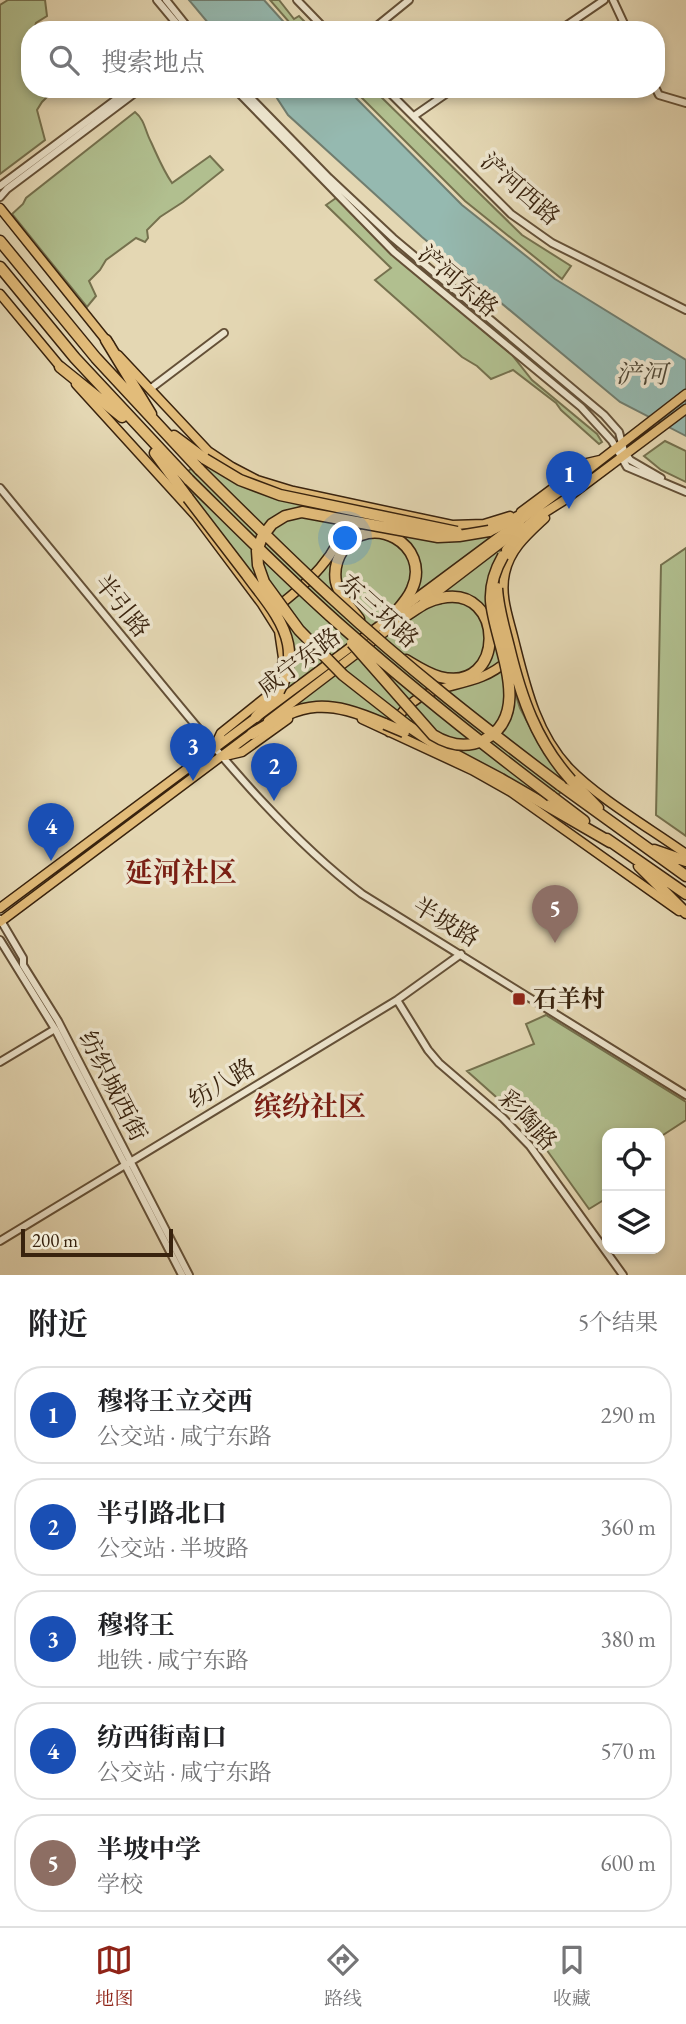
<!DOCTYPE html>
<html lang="zh">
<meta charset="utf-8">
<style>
body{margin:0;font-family:"EB Garamond","Noto Serif SC",serif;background:#f2f2f2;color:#202124}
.controls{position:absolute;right:21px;bottom:21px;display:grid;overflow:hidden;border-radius:14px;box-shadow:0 4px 10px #0003}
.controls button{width:63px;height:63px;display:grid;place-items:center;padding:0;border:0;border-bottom:2px solid #e0e0e0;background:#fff;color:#202124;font:35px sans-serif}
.scale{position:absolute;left:21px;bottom:18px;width:152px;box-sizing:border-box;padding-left:7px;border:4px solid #39230e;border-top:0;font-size:19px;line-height:24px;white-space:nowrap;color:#39230e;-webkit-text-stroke:5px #ede5ce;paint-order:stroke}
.you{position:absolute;left:346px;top:539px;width:24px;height:24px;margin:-18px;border:5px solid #fff;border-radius:50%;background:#1a73e8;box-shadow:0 0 0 10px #1a73e833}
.badge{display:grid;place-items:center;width:46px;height:46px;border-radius:50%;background:#8f2418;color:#fff;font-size:23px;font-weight:700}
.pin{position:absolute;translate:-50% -58px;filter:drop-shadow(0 2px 4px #0008)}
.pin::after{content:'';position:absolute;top:37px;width:24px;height:21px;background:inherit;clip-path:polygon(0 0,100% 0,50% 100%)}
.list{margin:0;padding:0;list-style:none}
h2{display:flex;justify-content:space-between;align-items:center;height:91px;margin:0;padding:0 28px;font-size:30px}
h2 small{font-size:23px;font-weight:400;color:#757577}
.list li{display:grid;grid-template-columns:46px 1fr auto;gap:21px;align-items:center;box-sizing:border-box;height:98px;margin:0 14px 14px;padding:0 14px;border:2px solid #e0e0e0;border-radius:28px}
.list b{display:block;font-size:26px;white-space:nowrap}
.list p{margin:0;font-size:23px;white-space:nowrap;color:#757577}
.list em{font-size:23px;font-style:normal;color:#757577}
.icon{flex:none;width:38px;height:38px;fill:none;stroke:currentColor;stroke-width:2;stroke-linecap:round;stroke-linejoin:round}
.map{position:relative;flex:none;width:686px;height:1275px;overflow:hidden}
.search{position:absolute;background:#fff;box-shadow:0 4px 10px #0003;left:21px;right:21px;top:21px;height:77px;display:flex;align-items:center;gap:18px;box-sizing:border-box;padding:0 24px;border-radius:28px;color:#757577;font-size:26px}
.sheet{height:651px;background:#fff}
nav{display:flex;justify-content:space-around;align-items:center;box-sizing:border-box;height:98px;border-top:2px solid #e0e0e0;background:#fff;font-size:19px;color:#757577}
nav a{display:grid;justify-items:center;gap:4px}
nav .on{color:#8f2418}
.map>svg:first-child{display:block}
.green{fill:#b1bf8f;stroke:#75714e;stroke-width:2}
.water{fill:#95b9b0;stroke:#707d6f;stroke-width:2}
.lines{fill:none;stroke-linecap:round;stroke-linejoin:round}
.minor-casing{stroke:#645037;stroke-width:10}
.major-casing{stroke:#39230e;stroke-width:11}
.highway-casing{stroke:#39230e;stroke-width:13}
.minor{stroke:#ede5ce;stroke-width:6}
.major{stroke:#e2bc7a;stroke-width:8}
.highway{stroke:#e2bc7a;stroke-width:10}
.highway-bridge-casing{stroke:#39230e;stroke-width:13;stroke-linecap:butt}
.highway-bridge{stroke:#e2bc7a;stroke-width:10}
.poi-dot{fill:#8f2418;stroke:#ede5ce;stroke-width:2.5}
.labels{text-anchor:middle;stroke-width:7;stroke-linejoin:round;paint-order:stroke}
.street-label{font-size:24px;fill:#39230e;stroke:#ede5ce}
.poi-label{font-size:24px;font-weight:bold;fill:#39230e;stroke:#ede5ce;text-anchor:start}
.water-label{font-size:26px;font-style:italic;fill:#504836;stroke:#ede5ce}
.quarter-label{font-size:28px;font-weight:bold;fill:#7a1f14;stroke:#ede5ce}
</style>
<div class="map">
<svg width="686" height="1275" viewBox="0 0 686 1275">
<rect width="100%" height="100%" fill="#e4d7b3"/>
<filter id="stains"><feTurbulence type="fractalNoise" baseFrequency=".00286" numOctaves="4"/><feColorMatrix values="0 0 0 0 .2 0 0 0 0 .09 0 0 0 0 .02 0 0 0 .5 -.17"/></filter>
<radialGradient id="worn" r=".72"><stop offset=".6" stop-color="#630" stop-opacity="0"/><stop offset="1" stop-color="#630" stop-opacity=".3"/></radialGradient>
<path class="green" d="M8 0H45L47 16 36 23 34 30H30V89H55L42 102 37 110 45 140 0 174V5Z
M270 0H279L294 19 299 16 313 30H296Z
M353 89H373L522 235 571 266 562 279 465 201Z
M135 112C145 120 145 131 151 142 157 155 163 170 172 183L210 156 223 170 183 202 160 217 147 230 148 238 145 242 136 238 106 260 100 270 89 281 96 296 87 307 12 214 23 204 26 198Z
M336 198 389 251 512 355 532 380 597 434 602 442 599 444 561 410 556 403 513 370 491 379 477 366 462 357 375 280 391 268 326 205Z
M665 441 686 451V482L661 470 644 456Z
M201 460 460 541 496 534 503 546 491 572 513 687 520 708 540 746 567 784 551 804 404 729 366 714 292 708 280 694 291 650 178 480Z
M686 548V836L656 815 661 565Z
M546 1015 686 1102V1120L660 1137V1133H607V1198L589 1209 541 1142 522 1120 467 1071 534 1044 526 1024Z"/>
<path class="water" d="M189 0H264L291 30H214Z
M271 89H347L462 205 555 279 686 360V436L620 402 422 237 288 115Z"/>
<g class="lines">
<g class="minor-casing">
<path id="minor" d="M157 0 182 30
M166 0 190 30
M297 0 326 30
M613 0 627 30
M372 30 409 0
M560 30 604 0
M235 89 394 252 581 407 612 441 627 467 686 492
M242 89 329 178 393 238 604 415 619 432 624 451 630 460 661 478
M386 89 511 214 552 243 686 310
M656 89 659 95 686 103
M414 116 453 89
M0 186 130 89
M0 197 7 189 140 89
M150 389 224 333
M0 488C58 558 115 628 173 698 230 767 291 840 362 894L686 1095
M0 919 23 958V965L58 1021 189 1275
M0 940 55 1029 182 1275
M397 1000 428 1050 439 1063 503 1118 530 1146 623 1275
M0 1062 55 1029
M0 1241 397 1000 461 954"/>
</g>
<g class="major-casing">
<path id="major" d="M0 208 110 345
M0 294 63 370
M118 355 208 451 232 467 257 480 293 491 452 525 484 524 510 516
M76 384 196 516 262 604 279 631 283 658 281 673 274 687 266 697 221 733 215 746
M521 512 587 463 600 460
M536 518 563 501 686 409
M545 518C528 534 510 549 505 573 500 595 508 616 513 636 525 683 535 732 569 768 598 798 651 829 686 854
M424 602 522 527
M277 607C308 583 338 556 347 517
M362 719 472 770 511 792 679 911
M268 721 411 612
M389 732C420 671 468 698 508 660
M225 756 242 752 288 719
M0 908 575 480 686 394
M0 922 255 731"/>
</g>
<g class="highway-casing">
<path id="highway" d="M0 241 96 358 200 470
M0 267 75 358 189 480
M106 340 151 414
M60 367 122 417
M174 436 205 459
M155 453 188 498
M489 531 538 507
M507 550 522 531 541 515
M359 619C351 608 339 595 336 582 334 571 337 559 343 550 370 510 432 545 412 589 408 599 400 607 393 615
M406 660C416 666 428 674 440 677 506 694 506 584 441 598 428 600 418 608 407 615
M256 717 279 691
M408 726 435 744 501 779 610 842
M252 734C305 700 327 699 385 724
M571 780 598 808
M560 785 686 876
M551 796 584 821
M607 839 686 894
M654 850 686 861
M639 866 686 913"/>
</g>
<use href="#minor" class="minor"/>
<use href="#major" class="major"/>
<use href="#highway" class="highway"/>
<g class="highway-bridge-casing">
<path id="highway-bridge" d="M205 459 240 480 280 495 457 532
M200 470C244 514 288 558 334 600 405 666 482 726 560 785
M189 480C241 531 292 583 347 631 413 689 481 743 551 796
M188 498C207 523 227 549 247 575 262 596 283 618 288 644 291 660 287 677 279 691
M497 588C498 608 504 627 509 647 521 697 536 741 571 780
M352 643 433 735C449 745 467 748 484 740 535 714 494 642 491 601 490 585 495 570 503 556
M385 724 404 732
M408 726 343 675 299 630 264 582 258 565 257 551 262 537 272 524 285 516 302 512 438 537 459 536 489 531"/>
</g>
<use href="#highway-bridge" class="highway-bridge"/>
</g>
<rect class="poi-dot" x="512" y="992" width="14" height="14" rx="3.5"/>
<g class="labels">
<g class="street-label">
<text transform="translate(520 189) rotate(41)" y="8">浐河西路</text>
<text transform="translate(458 281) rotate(40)" y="8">浐河东路</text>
<text transform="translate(122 606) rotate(51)" y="8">半引路</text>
<text transform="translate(379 611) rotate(42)" y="8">东三环路</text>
<text transform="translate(299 662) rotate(-37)" y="8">咸宁东路</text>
<text transform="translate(446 922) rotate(31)" y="8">半坡路</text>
<text transform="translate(222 1083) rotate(-31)" y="8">纺八路</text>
<text transform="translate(113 1086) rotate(63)" y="8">纺织城西街</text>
<text transform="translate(528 1120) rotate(47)" y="8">彩陶路</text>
</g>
<g class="poi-label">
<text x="533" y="1007">石羊村</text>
</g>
<g class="water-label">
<text x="641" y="383">浐河</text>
</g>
<g class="quarter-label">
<text x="181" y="882">延河社区</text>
<text x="310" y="1116">缤纷社区</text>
</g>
</g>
<rect width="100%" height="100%" filter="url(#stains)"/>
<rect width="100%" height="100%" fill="url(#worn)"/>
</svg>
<div class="controls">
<button><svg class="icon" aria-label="locate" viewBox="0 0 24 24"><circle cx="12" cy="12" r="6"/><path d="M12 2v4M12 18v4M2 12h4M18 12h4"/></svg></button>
<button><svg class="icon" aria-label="layers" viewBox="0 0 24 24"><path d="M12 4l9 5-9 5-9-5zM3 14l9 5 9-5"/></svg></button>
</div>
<div class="scale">200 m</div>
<div class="you"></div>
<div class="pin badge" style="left:569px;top:509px;background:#1a4fb4">1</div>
<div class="pin badge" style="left:274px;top:801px;background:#1a4fb4">2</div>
<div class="pin badge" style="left:193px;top:781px;background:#1a4fb4">3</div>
<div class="pin badge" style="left:51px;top:861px;background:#1a4fb4">4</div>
<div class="pin badge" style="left:555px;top:943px;background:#8d6e63">5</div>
<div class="search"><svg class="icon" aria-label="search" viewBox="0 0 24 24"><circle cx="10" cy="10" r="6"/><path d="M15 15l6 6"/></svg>搜索地点</div>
</div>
<section class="sheet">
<h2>附近<small>5个结果</small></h2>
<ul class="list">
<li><span class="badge" style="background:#1a4fb4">1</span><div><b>穆将王立交西</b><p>公交站 · 咸宁东路</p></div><em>290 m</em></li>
<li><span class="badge" style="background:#1a4fb4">2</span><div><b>半引路北口</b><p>公交站 · 半坡路</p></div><em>360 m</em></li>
<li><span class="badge" style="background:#1a4fb4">3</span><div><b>穆将王</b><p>地铁 · 咸宁东路</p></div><em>380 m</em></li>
<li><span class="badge" style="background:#1a4fb4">4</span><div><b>纺西街南口</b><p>公交站 · 咸宁东路</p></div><em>570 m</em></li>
<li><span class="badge" style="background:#8d6e63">5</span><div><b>半坡中学</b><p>学校</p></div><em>600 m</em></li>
</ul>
</section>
<nav>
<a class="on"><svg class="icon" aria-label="map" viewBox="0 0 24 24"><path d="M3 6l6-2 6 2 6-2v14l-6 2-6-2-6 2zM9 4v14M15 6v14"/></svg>地图</a>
<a><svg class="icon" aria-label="directions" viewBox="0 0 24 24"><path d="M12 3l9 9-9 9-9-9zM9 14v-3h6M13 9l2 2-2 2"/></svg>路线</a>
<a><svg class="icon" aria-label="saved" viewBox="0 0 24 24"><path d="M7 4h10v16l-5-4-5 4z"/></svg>收藏</a>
</nav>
